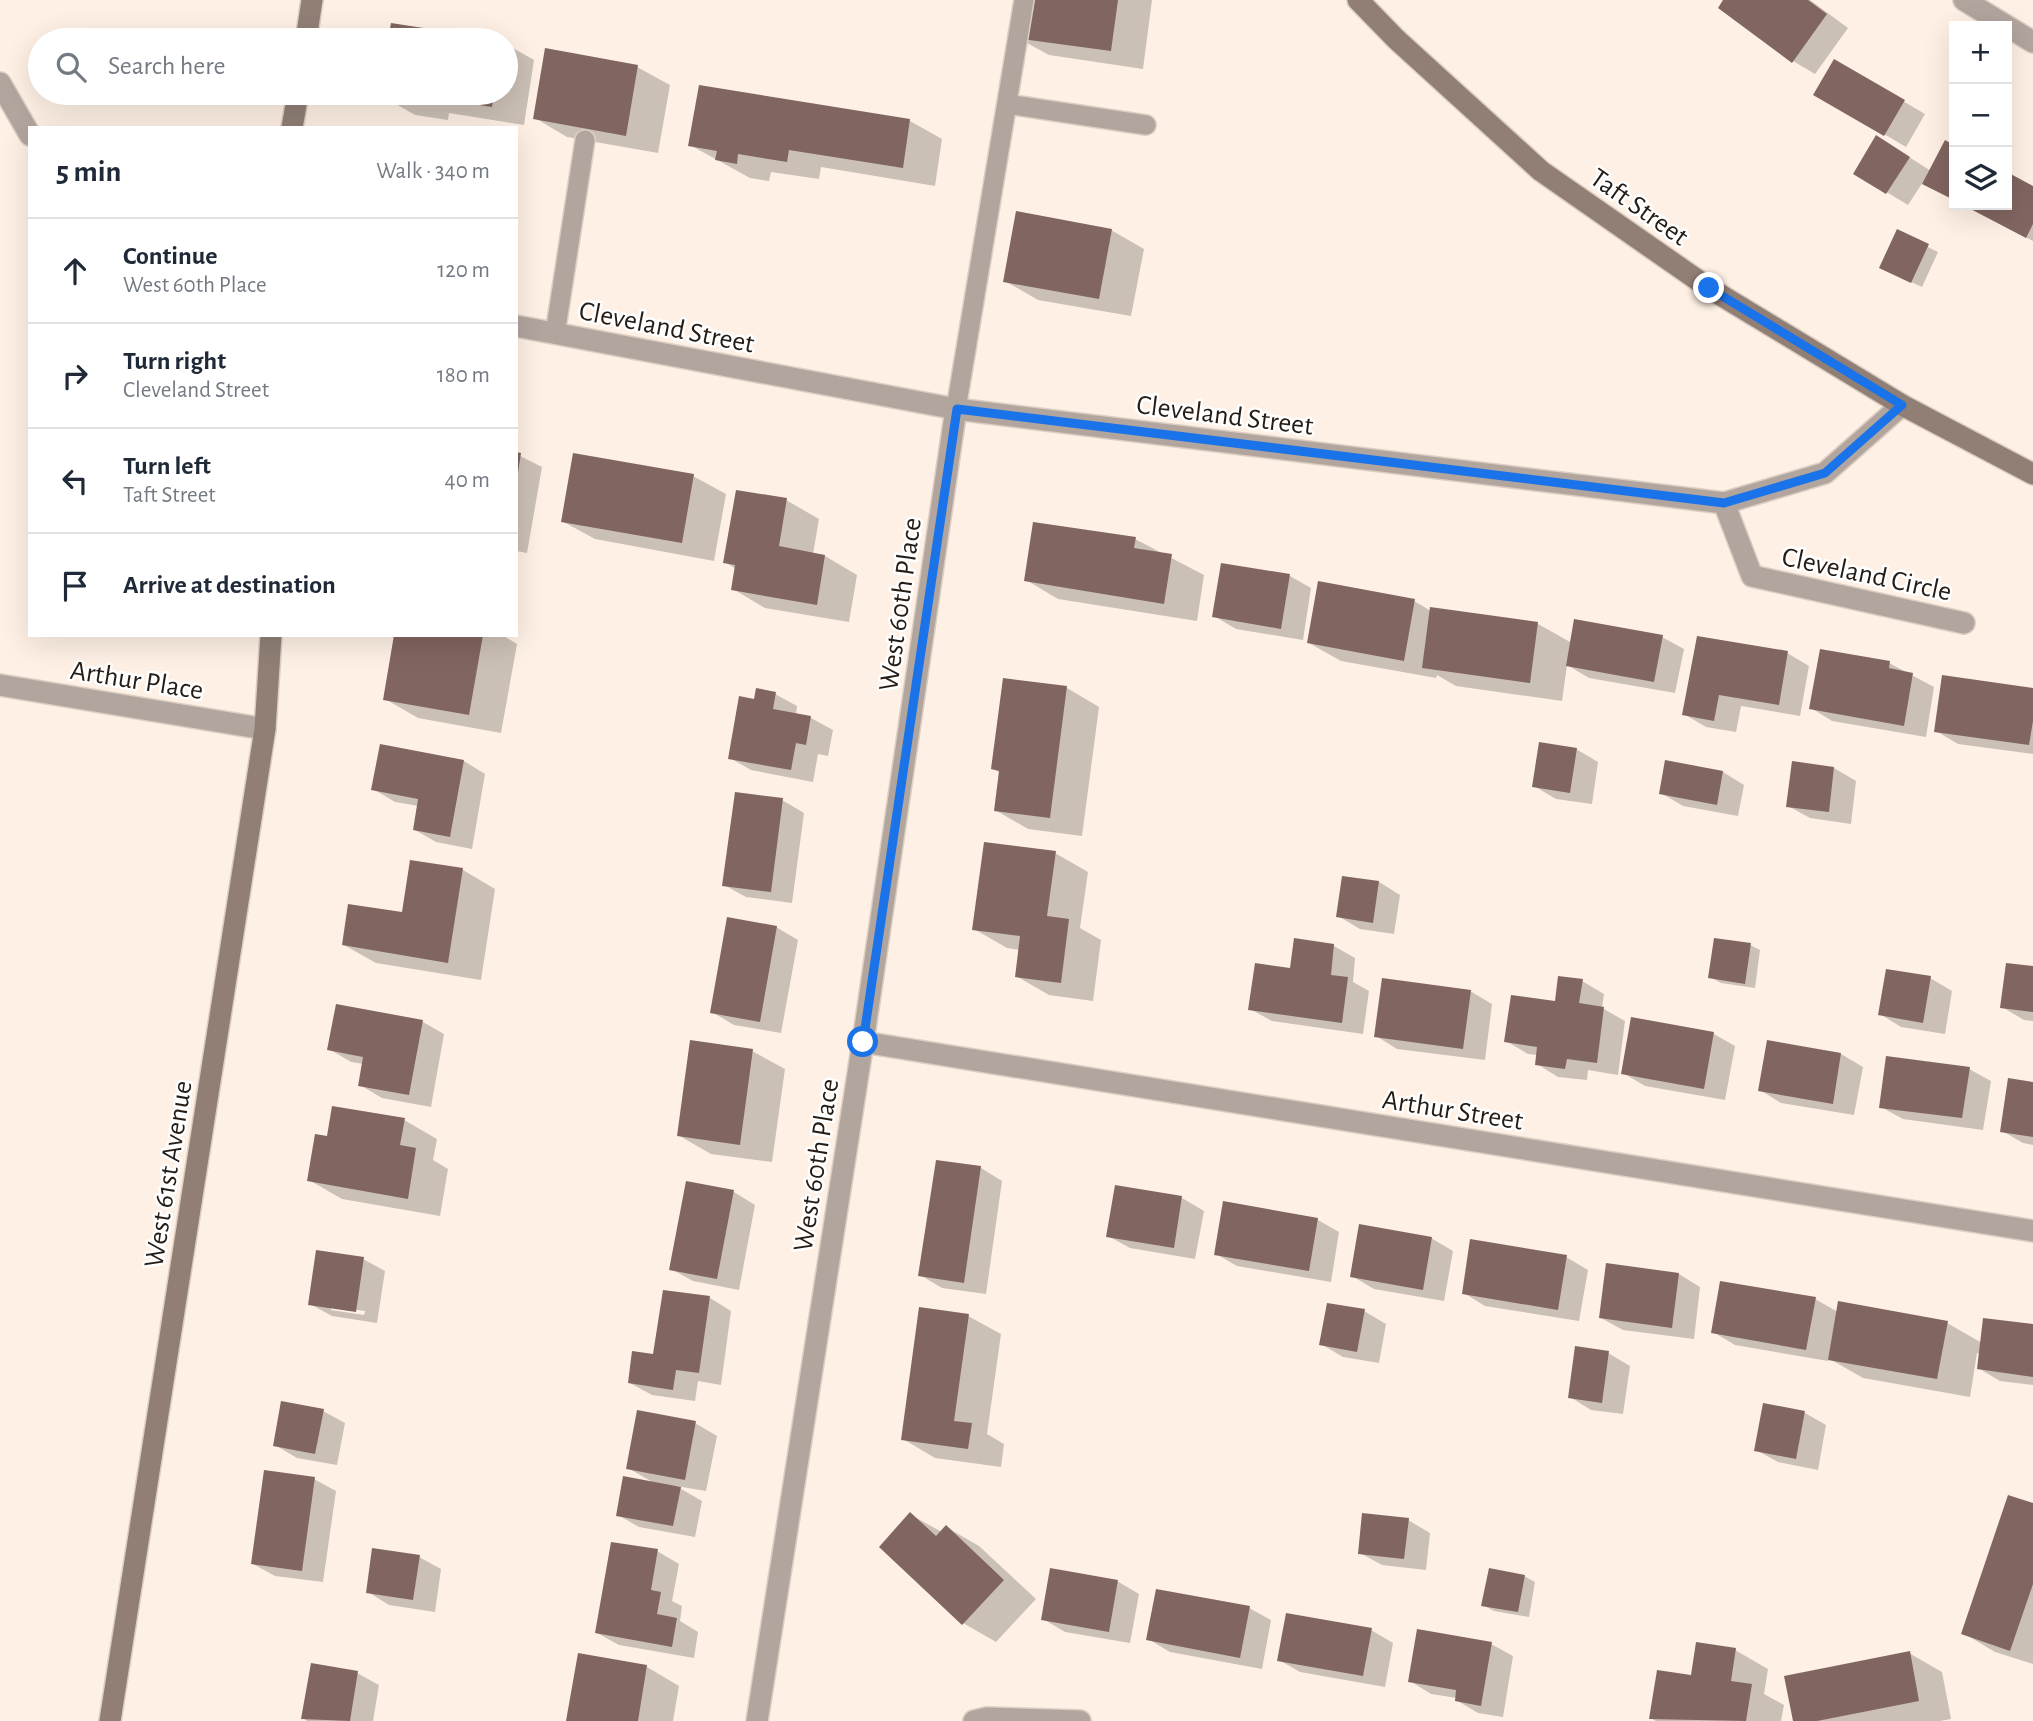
<!DOCTYPE html>
<meta charset="utf-8">
<style>
body{margin:0;font-family:"Alegreya Sans",sans-serif;background:#f6f6f7;color:#1f2937}
.controls{position:absolute;right:21px;top:21px;display:grid;overflow:hidden;border-radius:0px;box-shadow:0 7px 28px #0002}
.controls button{width:63px;height:63px;display:grid;place-items:center;padding:0;border:0;border-bottom:2px solid #e0e1e3;background:#fff;color:#1f2937;font:35px sans-serif}
.stop{position:absolute;width:21px;height:21px;margin:-16px;border:5px solid #1a73e8;border-radius:50%;background:#fff}
.stop.end{background:#1a73e8;border-color:#fff;box-shadow:0 2px 7px #0008}
.list{margin:0;padding:0;list-style:none}
h2{display:flex;justify-content:space-between;align-items:center;height:91px;margin:0;padding:0 28px;font-size:30px}
h2 small{font-size:23px;font-weight:400;color:#747a83}
.list li{display:grid;grid-template-columns:46px 1fr auto;gap:21px;align-items:center;box-sizing:border-box;height:105px;padding:0 28px;border-top:2px solid #e0e1e3}
.list b{display:block;font-size:26px;white-space:nowrap}
.list p{margin:0;font-size:23px;white-space:nowrap;color:#747a83}
.list em{font-size:23px;font-style:normal;color:#747a83}
.icon{flex:none;width:38px;height:38px;fill:none;stroke:currentColor;stroke-width:2;stroke-linecap:round;stroke-linejoin:round}
.map{position:relative;flex:none;width:2033px;height:1721px;overflow:hidden}
.search{position:absolute;background:#fff;box-shadow:0 7px 28px #0002;left:28px;top:28px;width:490px;height:77px;display:flex;align-items:center;gap:18px;box-sizing:border-box;padding:0 24px;border-radius:38px;color:#747a83;font-size:26px}
.panel{position:absolute;background:#fff;box-shadow:0 7px 28px #0002;left:28px;top:126px;width:490px;height:511px;border-radius:0px}
.map>svg:first-child{display:block}
.shadow{fill:#0003;fill-rule:evenodd}
.building{fill:#816560}
.lines{fill:none;stroke-linecap:round;stroke-linejoin:round}
.service-casing{stroke:#dbcec3;stroke-width:22}
.minor-casing{stroke:#dbcec3;stroke-width:24}
.secondary-casing{stroke:#dbcec3;stroke-width:24}
.service{stroke:#b1a59e;stroke-width:19}
.minor{stroke:#b1a59e;stroke-width:21}
.secondary{stroke:#917f76;stroke-width:21}
.route{stroke:#1a73e8;stroke-width:9}
.labels{text-anchor:middle;stroke-width:5;stroke-linejoin:round;paint-order:stroke}
.street-label{font-size:28px;fill:#251c15;stroke:#fff}
</style>
<div class="map">
<svg width="2033" height="1721" viewBox="0 0 2033 1721">
<rect width="100%" height="100%" fill="#fef0e4"/>
<path class="shadow" d="M1021 0H1152L1143 69 1049 55 1016 37Z
M1726 0H1810L1848 28 1815 74 1793 61 1720 7Z
M392 25 494 40H390Z
M506 44 534 60 524 125 449 113 448 120 415 115 382 96 383 93H506Z
M1835 61 1925 114 1906 147 1816 94Z
M637 67 670 85 658 153 567 137 535 118Z
M700 87 910 121 942 139 935 186 821 167 819 179 771 172 769 181 750 178 690 145Z
M1946 142 1954 147V200L1923 182 1908 205 1855 173 1898 150 1931 171Z
M2007 174 2033 188V241L1964 205H2007Z
M1111 230 1144 249 1131 316 1038 300 1005 281Z
M1897 232 1938 252 1922 287 1891 273Z
M516 454 542 467 527 553 516 551Z
M693 476 726 494 714 561 595 539 562 521Z
M786 500 819 519 813 554 825 556 857 575 849 622 765 608 733 589 736 569 725 562Z
M1135 539 1204 575 1197 621 1058 599 1026 580Z
M1223 565 1290 576 1311 588 1303 640 1236 629 1214 616Z
M1414 601 1431 611 1538 624 1572 643 1662 637 1684 649 1675 693 1589 678 1567 665 1562 701 1456 686 1437 675 1436 678 1341 661 1309 643Z
M396 635H502L517 644 501 733 418 718 385 699Z
M1787 653 1809 666 1800 716 1741 706 1736 732 1706 727 1684 714Z
M1889 663 1934 687 1926 737 1832 721 1811 708Z
M1005 680 1067 688 1099 707 1082 836 1028 829 995 810 1001 773 993 768Z
M2033 690V754L1958 744 1936 731Z
M775 694 797 706 796 715 811 718 833 730 828 756 818 754 813 782 751 770 730 758 755 701Z
M381 746 464 761 485 774 472 849 436 842 415 830 419 806 395 802 373 789Z
M1576 749 1598 762 1592 804 1556 799 1534 786Z
M1793 763 1834 768 1856 781 1851 824 1810 818 1788 806Z
M1723 772 1744 785 1738 816 1683 806 1661 793Z
M782 800 804 813 792 903 746 897 724 885Z
M1055 853 1088 872 1080 928 1101 940 1093 1001 1049 995 1016 976 1020 950 1007 948 974 929Z
M411 862 463 870 495 889 481 980 376 963 344 945 403 914Z
M1379 882 1400 895 1394 934 1360 929 1338 916Z
M776 927 798 940 781 1033 734 1025 712 1012Z
M1750 945 1760 950 1755 988 1721 983 1710 977Z
M1334 946 1355 958 1353 982 1369 991 1363 1034 1272 1021 1250 1009 1292 970Z
M2033 968V1021L2024 1020 2002 1007Z
M1930 978 1952 991 1945 1034 1901 1027 1880 1014Z
M1582 981 1604 994 1602 1008 1625 1021 1618 1075 1588 1070 1587 1080 1558 1077 1537 1064 1538 1055 1528 1054 1506 1041Z
M1470 991 1492 1004 1485 1060 1397 1049 1376 1036Z
M423 1022 444 1034 431 1107 382 1098 360 1085 364 1064 351 1062 329 1049Z
M1714 1034 1735 1046 1725 1100 1645 1086 1623 1073Z
M1768 1042 1841 1054 1863 1067 1854 1115 1781 1103 1760 1090Z
M752 1051 785 1069 772 1162 711 1154 678 1135Z
M1969 1069 1991 1081 1983 1130 1903 1119 1881 1107Z
M2033 1083V1145L2023 1143 2002 1131Z
M404 1120 437 1139 433 1160 448 1169 440 1216 342 1199 309 1180 328 1138Z
M937 1162 981 1168 1002 1181 986 1294 942 1288 920 1275Z
M688 1183 734 1192 755 1205 739 1290 693 1281 671 1269Z
M1116 1187 1182 1198 1204 1211 1195 1259 1130 1248 1108 1236Z
M1225 1203 1318 1220 1339 1232 1331 1282 1237 1266 1216 1254Z
M1431 1238 1453 1251 1444 1301 1374 1289 1352 1276Z
M1566 1257 1588 1270 1579 1321 1485 1306 1464 1293Z
M363 1259 385 1271 377 1323 332 1316 310 1304ZM331 1306 365 1311 364 1315 331 1310Z
M1679 1274 1700 1287 1694 1339 1623 1330 1601 1318Z
M710 1298 731 1311 721 1385 698 1381 695 1401 652 1395 630 1383Z
M1815 1299 1838 1312 1947 1323 1982 1343 2033 1326V1385L2000 1381 1978 1368 1980 1354 1977 1353 1970 1397 1863 1378 1828 1358V1361L1735 1345 1713 1332Z
M1364 1311 1386 1324 1379 1363 1343 1357 1321 1344Z
M968 1316 1001 1334 987 1434 1004 1444 1001 1467 935 1458 903 1439Z
M1608 1353 1630 1366 1623 1414 1591 1410 1570 1397Z
M323 1411 345 1423 337 1465 297 1458 275 1445Z
M1805 1413 1826 1425 1818 1470 1778 1462 1756 1450Z
M695 1423 717 1436 706 1491 676 1486 702 1501 695 1537 639 1527 618 1515 654 1483 628 1468Z
M314 1479 336 1491 323 1582 275 1576 253 1564Z
M2033 1505V1664L1995 1652 1963 1633Z
M911 1515 942 1532 946 1527 979 1546 1036 1599 996 1642 963 1623Z
M1408 1520 1430 1533 1426 1570 1382 1565 1360 1553Z
M657 1551 679 1564 672 1601 682 1606 680 1621 698 1632 694 1658 619 1645 597 1633Z
M419 1557 441 1569 435 1612 389 1605 368 1592Z
M1524 1576 1535 1582 1529 1617 1494 1611 1483 1605Z
M1117 1581 1139 1594 1130 1643 1065 1632 1043 1619Z
M1249 1608 1271 1620 1262 1669 1170 1652 1148 1639Z
M1371 1630 1393 1643 1385 1687 1300 1672 1279 1660Z
M1491 1644 1513 1656 1503 1717 1478 1713 1456 1700 1457 1698 1431 1694 1410 1681Z
M1735 1650 1768 1669 1764 1694 1784 1705 1781 1721H1656L1651 1718 1692 1677Z
M1909 1653 1942 1672 1951 1719 1940 1721H1795Z
M579 1655 647 1667 679 1686 673 1721H568Z
M357 1673 379 1685 373 1721H307L303 1718Z"/>
<path class="building" d="M1019 0H1118L1111 51 1014 38Z
M1723 0H1808L1827 14 1792 63 1718 8Z
M391 23 495 39V40H388Z
M545 48 638 65 626 136 533 119Z
M1834 59 1905 100 1884 136 1813 95Z
M699 85 910 119 903 168 789 150 787 162 738 154 737 164 715 160 717 151 688 146Z
M381 93H494L492 107 417 96 416 102 380 97Z
M1876 135 1910 157 1886 194 1853 174Z
M1945 140 1954 145V200L1922 184Z
M2007 172 2033 186V224L2026 238 1963 205H2007Z
M1016 211 1112 229 1099 299 1003 282Z
M1897 229 1929 244 1911 283 1879 268Z
M516 452 521 453 518 473H516Z
M573 453 694 474 682 543 561 522Z
M736 490 787 498 779 546 825 555 817 605 731 590 735 565 723 563Z
M1033 522 1136 537 1134 548 1172 554 1164 604 1024 581Z
M1221 563 1290 574 1281 629 1212 617Z
M1318 581 1415 599 1404 661 1307 643Z
M1430 607 1538 622 1530 683 1422 668Z
M1574 619 1663 635 1654 682 1566 666Z
M394 635H483L469 715 383 700Z
M1697 636 1788 651 1779 705 1719 695 1714 721 1682 715Z
M1820 649 1890 661 1889 668 1913 673 1904 726 1809 709Z
M1942 675 2033 688V721L2029 745 1934 732Z
M1003 678 1067 686 1050 818 994 811 999 771 991 769Z
M756 688 776 692 773 709 811 716 806 745 796 743 791 770 728 759 739 696 754 699Z
M1539 742 1577 748 1570 793 1532 787Z
M380 744 464 760 450 837 413 830 418 799 371 790Z
M1665 760 1723 771 1717 805 1659 794Z
M1792 761 1834 767 1829 812 1786 807Z
M735 792 783 798 771 892 722 886Z
M984 842 1056 851 1047 916 1069 919 1061 983 1015 977 1020 936 972 930Z
M410 860 463 868 448 963 342 945 348 904 402 912Z
M1342 876 1379 881 1373 923 1336 917Z
M727 917 777 926 760 1022 710 1013Z
M1294 938 1334 944 1331 975 1348 977 1342 1023 1248 1010 1255 963 1290 968Z
M1714 938 1751 943 1745 984 1708 978Z
M2006 963 2033 966V1012L2000 1008Z
M1886 969 1931 976 1923 1023 1878 1015Z
M1558 976 1583 979 1579 1003 1604 1007 1597 1063 1567 1059 1565 1069 1535 1065 1537 1047 1504 1042 1511 995 1555 1001Z
M1382 978 1471 990 1463 1049 1374 1037Z
M336 1004 423 1020 409 1095 358 1086 363 1057 327 1050Z
M1631 1017 1714 1032 1704 1089 1621 1074Z
M690 1040 753 1049 740 1145 677 1136Z
M1767 1040 1841 1053 1833 1104 1758 1091Z
M1886 1056 1970 1067 1962 1118 1879 1108Z
M2008 1078 2033 1082V1137L2000 1132Z
M332 1106 405 1118 400 1145 416 1148 408 1199 307 1181 315 1134 327 1136Z
M936 1160 981 1166 964 1283 918 1276Z
M686 1181 734 1190 717 1279 669 1270Z
M1115 1185 1182 1196 1174 1248 1106 1237Z
M1223 1201 1318 1218 1309 1271 1214 1255Z
M1359 1224 1432 1237 1423 1290 1350 1277Z
M1470 1239 1567 1255 1558 1310 1462 1294Z
M316 1250 364 1257 356 1312 308 1305Z
M1606 1263 1679 1273 1672 1328 1599 1318Z
M1720 1281 1816 1297 1806 1350 1711 1333Z
M663 1290 710 1296 699 1373 676 1370 673 1390 628 1383 632 1351 653 1354Z
M1838 1301 1948 1321 1937 1379 1828 1360Z
M1327 1303 1365 1309 1357 1352 1319 1345Z
M919 1307 969 1314 954 1421 972 1423 968 1449 901 1440Z
M1983 1318 2033 1324V1377L1977 1369Z
M1575 1346 1609 1351 1602 1403 1568 1398Z
M281 1401 324 1409 315 1454 273 1446Z
M1763 1403 1805 1411 1796 1459 1754 1451Z
M637 1410 696 1421 685 1480 626 1469Z
M264 1470 315 1477 302 1571 251 1564Z
M623 1476 681 1487 673 1526 616 1516Z
M2008 1495 2033 1503V1584L2010 1651 1961 1634Z
M910 1512 936 1536 946 1525 1004 1580 962 1625 879 1547Z
M1362 1513 1409 1518 1404 1559 1358 1554Z
M611 1542 658 1549 651 1590 661 1592 657 1614 677 1618 672 1647 595 1633Z
M372 1548 420 1555 413 1600 366 1593Z
M1050 1568 1118 1580 1109 1632 1041 1620Z
M1489 1568 1525 1575 1518 1612 1481 1606Z
M1156 1589 1250 1606 1240 1658 1146 1640Z
M1286 1613 1372 1628 1363 1676 1277 1661Z
M1417 1629 1492 1642 1481 1706 1455 1701 1456 1690 1408 1682Z
M1696 1642 1736 1648 1731 1681 1752 1684 1746 1721 1649 1719 1657 1670 1691 1675Z
M1910 1651 1919 1701 1817 1721H1793L1784 1676Z
M578 1653 647 1665 638 1721H566Z
M311 1663 358 1671 350 1721 301 1719Z"/>
<g class="lines">
<g class="service-casing">
<path id="service" d="M1007 104 1146 125
M555 334 585 140
M956 409 1024 0"/>
</g>
<g class="minor-casing">
<path id="minor" d="M1964 0 2033 42
M0 83 30 135
M516 326 956 409 1724 503 1825 473 1902 405
M1724 503 1752 576 1964 623
M0 685 265 729
M863 1042 2033 1231
M757 1721 863 1042 956 409
M974 1721 987 1718 1080 1721"/>
</g>
<g class="secondary-casing">
<path id="secondary" d="M1358 0 1396 39 1541 171 1709 288 1902 405 2033 474
M306 40 312 0
M292 128 298 93
M110 1721 265 729 271 635"/>
</g>
<use href="#service" class="service"/>
<use href="#minor" class="minor"/>
<use href="#secondary" class="secondary"/>
</g>
<g class="lines">
<path class="route" d="M863 1042 957 409 1724 503 1825 473 1902 405 1709 288"/>
</g>
<g class="labels">
<g class="street-label">
<text transform="translate(1640 206) rotate(35)" y="10">Taft Street</text>
<text transform="translate(667 326) rotate(11)" y="10">Cleveland Street</text>
<text transform="translate(1225 414) rotate(7)" y="10">Cleveland Street</text>
<text transform="translate(1867 573) rotate(12)" y="10">Cleveland Circle</text>
<text transform="translate(899 604) rotate(-82)" y="10">West 60th Place</text>
<text transform="translate(137 679) rotate(9)" y="10">Arthur Place</text>
<text transform="translate(1453 1109) rotate(9)" y="10">Arthur Street</text>
<text transform="translate(815 1165) rotate(-81)" y="10">West 60th Place</text>
<text transform="translate(167 1174) rotate(-81)" y="10">West 61st Avenue</text>
</g>
</g>
</svg>
<div class="controls">
<button>+</button>
<button>−</button>
<button><svg class="icon" aria-label="layers" viewBox="0 0 24 24"><path d="M12 4l9 5-9 5-9-5zM3 14l9 5 9-5"/></svg></button>
</div>
<div class="stop" style="left:863px;top:1042px"></div>
<div class="stop end" style="left:1709px;top:288px"></div>
<div class="search"><svg class="icon" aria-label="search" viewBox="0 0 24 24"><circle cx="10" cy="10" r="6"/><path d="M15 15l6 6"/></svg>Search here</div>
<section class="panel">
<h2>5 min<small>Walk · 340 m</small></h2>
<ul class="list">
<li><svg class="icon" aria-label="ahead" viewBox="0 0 24 24"><path d="M12 20V5M6 11l6-6 6 6"/></svg><div><b>Continue</b><p>West 60th Place</p></div><em>120 m</em></li>
<li><svg class="icon" aria-label="right" viewBox="0 0 24 24"><path d="M7 20v-9h11M14 6l5 5-5 5"/></svg><div><b>Turn right</b><p>Cleveland Street</p></div><em>180 m</em></li>
<li><svg class="icon" aria-label="left" viewBox="0 0 24 24"><path d="M17 20v-9H6M10 6l-5 5 5 5"/></svg><div><b>Turn left</b><p>Taft Street</p></div><em>40 m</em></li>
<li><svg class="icon" aria-label="arrive" viewBox="0 0 24 24"><path d="M6 21V4h12l-3 4 3 4H6"/></svg><div><b>Arrive at destination</b></div></li>
</ul>
</section>
</div>
